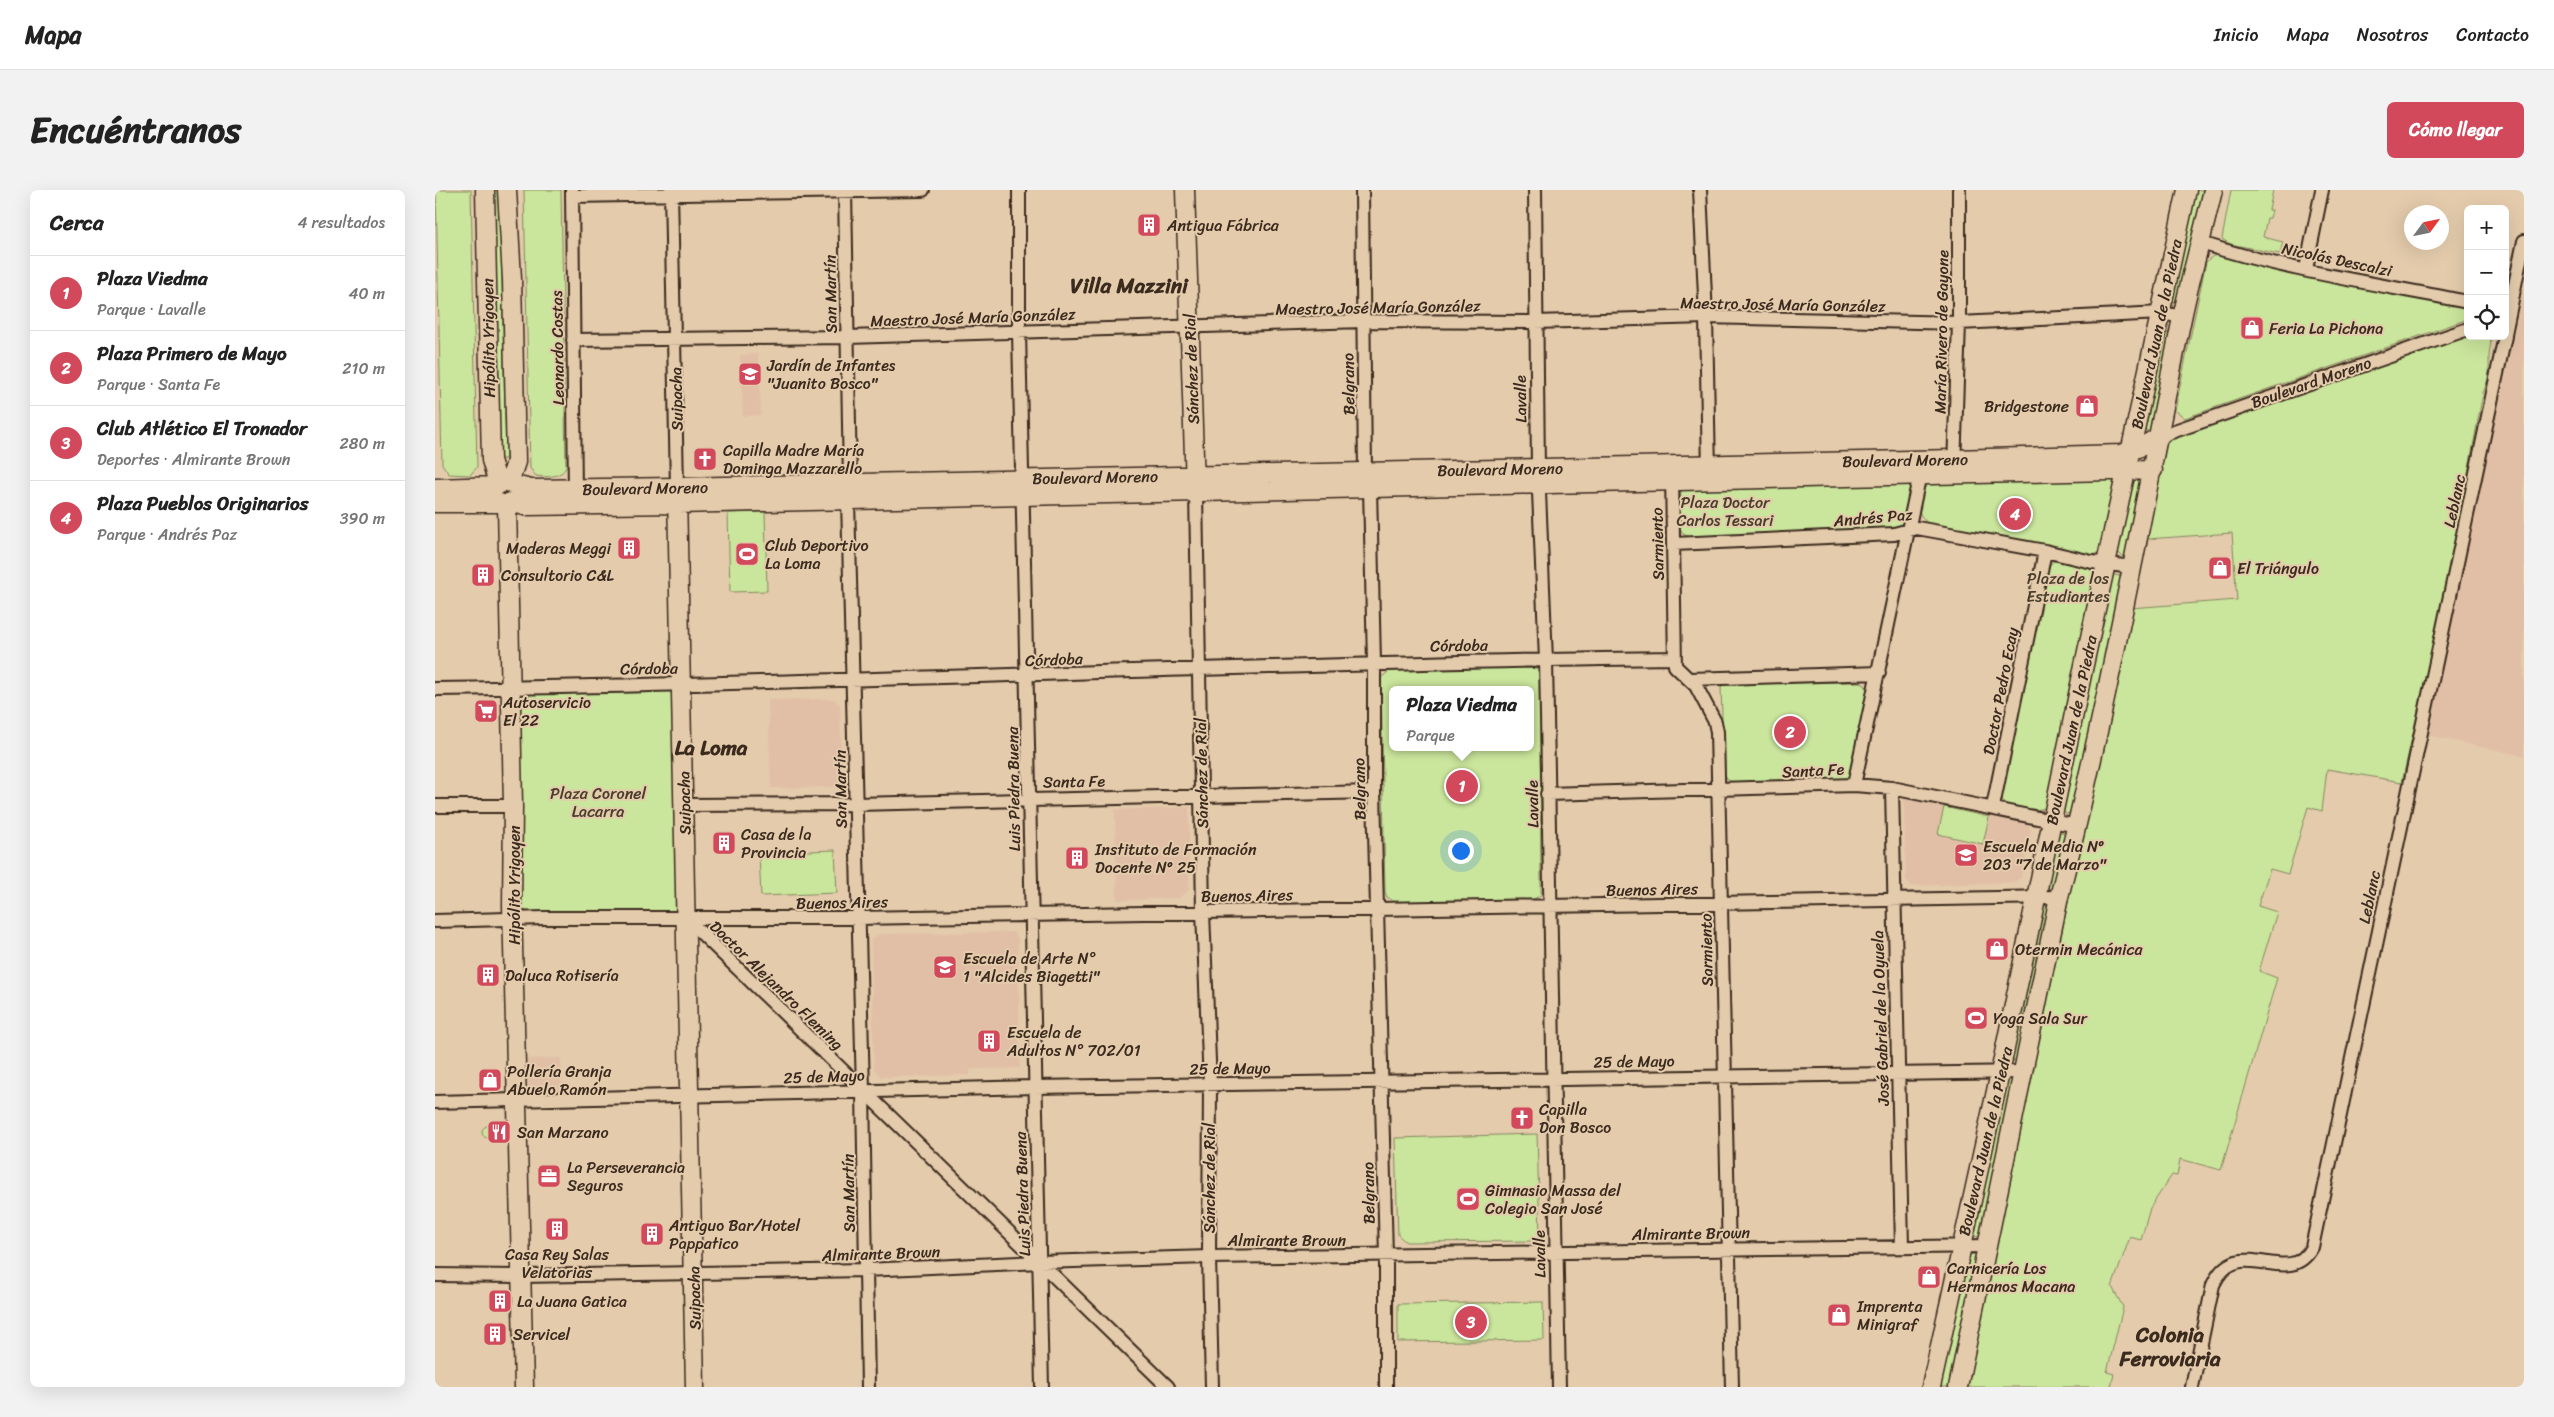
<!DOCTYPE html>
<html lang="es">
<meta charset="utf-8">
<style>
body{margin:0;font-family:Sriracha,sans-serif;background:#f2f2f2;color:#222}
.controls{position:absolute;right:15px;top:15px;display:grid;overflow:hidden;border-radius:8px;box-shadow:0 5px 20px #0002}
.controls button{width:45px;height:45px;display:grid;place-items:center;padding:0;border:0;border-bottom:1px solid #e0e0e0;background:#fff;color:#222;font:25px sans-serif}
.compass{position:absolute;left:1969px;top:15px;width:45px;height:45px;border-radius:50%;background:#fff;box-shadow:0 5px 20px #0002;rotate:57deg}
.you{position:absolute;left:1025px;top:660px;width:18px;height:18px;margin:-12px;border:4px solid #fff;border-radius:50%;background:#1a73e8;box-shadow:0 0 0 8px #1a73e833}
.badge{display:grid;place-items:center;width:32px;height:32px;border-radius:50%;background:#d1495b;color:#fff;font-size:16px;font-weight:700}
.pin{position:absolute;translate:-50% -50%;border:2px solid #fff;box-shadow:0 1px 5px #0006}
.popup{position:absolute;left:954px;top:496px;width:145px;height:65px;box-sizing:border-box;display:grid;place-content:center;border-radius:8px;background:#fff;filter:drop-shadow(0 1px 4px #0005);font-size:16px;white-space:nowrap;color:#767676}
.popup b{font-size:19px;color:#222}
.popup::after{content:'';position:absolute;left:50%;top:100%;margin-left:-10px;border:10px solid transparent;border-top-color:#fff}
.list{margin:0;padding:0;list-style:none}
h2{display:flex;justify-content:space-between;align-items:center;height:65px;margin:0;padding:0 20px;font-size:21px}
h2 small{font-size:16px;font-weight:400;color:#767676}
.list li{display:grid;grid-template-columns:32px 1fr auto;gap:15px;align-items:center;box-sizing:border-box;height:75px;padding:0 20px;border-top:1px solid #e0e0e0}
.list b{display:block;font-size:19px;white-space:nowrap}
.list p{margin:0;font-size:16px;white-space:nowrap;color:#767676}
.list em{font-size:16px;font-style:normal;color:#767676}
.icon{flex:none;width:28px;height:28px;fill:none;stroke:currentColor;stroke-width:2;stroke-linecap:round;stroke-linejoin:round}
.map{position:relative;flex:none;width:2089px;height:1197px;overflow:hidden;border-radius:8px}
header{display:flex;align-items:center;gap:30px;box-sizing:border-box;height:70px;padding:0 25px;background:#fff;border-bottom:1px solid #e0e0e0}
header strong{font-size:24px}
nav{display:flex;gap:28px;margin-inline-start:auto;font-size:18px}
.intro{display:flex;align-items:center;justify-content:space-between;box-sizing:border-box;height:120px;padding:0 30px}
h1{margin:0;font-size:35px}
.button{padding:12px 22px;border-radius:8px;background:#d1495b;color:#fff;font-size:18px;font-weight:700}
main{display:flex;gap:30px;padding:0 30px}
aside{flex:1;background:#fff;border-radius:8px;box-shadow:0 5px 20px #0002}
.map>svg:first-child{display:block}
.built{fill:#e1bfa6}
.green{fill:#cae59c;stroke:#82885d;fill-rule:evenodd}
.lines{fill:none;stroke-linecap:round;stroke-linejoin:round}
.street-casing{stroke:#3b2a1e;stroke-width:16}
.secondary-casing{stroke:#3b2a1e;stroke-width:21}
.street{stroke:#e4cbac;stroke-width:12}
.secondary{stroke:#e4cbac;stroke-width:18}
.labels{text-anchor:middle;stroke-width:4;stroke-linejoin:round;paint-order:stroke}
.poi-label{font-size:16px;fill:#3b2a1e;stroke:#e4cbac;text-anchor:start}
.street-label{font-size:16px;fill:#3b2a1e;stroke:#e4cbac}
.park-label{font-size:16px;fill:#493d2b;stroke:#e4cbac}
.district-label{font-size:21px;font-weight:bold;fill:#3b2a1e;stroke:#e4cbac}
</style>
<header>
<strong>Mapa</strong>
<nav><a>Inicio</a><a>Mapa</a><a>Nosotros</a><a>Contacto</a></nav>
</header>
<div class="intro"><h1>Encuéntranos</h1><a class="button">Cómo llegar</a></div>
<main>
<aside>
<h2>Cerca<small>4 resultados</small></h2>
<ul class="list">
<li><span class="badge">1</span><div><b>Plaza Viedma</b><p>Parque · Lavalle</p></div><em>40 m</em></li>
<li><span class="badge">2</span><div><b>Plaza Primero de Mayo</b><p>Parque · Santa Fe</p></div><em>210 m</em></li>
<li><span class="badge">3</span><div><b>Club Atlético El Tronador</b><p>Deportes · Almirante Brown</p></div><em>280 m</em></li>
<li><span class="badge">4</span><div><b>Plaza Pueblos Originarios</b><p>Parque · Andrés Paz</p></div><em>390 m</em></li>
</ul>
</aside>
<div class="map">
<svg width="2089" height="1197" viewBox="0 0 2089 1197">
<rect width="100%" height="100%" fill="#e4cbac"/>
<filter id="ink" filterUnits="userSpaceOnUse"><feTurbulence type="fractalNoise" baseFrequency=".02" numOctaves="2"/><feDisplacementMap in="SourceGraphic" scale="10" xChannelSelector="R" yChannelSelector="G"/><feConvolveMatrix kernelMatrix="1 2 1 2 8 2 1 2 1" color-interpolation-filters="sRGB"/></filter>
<g filter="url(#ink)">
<path class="built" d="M2089 99V566L1992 545Z
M323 164 326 225 308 226 305 165Z
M399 509 405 515 407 591 401 597 336 598 333 510Z
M1475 605 1592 630 1596 641 1586 688 1579 692 1477 696 1471 690 1469 610Z
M754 617V700L744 708 682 710 680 620Z
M578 742 583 748 585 878 535 879V885L446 887 439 878 436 750 445 744Z
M126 868 127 898 93 899 92 869Z"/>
<path class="green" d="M1 0H36L42 277 35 285 14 284 7 274Z
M57 0H65L71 269H63Z
M89 0H126L131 277C126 288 111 287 101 286L95 278Z
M1758 0H1770L1743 112 1737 111Z
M1796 0H1838L1834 20H1837L1835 28H1832L1828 47 1848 52 1845 64 1795 54 1787 49Z
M1787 65 2033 117V129L1750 228 1740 220 1771 72 1778 66Z
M1733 143 1735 144 1716 240 1712 241 1708 236 1729 144Z
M2033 146H2055C2057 154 2054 159 2054 167 2054 185 2055 185 2048 203L2015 379 1967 592 1892 579 1887 621 1873 617 1853 684 1835 679 1823 716 1842 722 1824 781 1842 788 1786 980 1745 969 1742 986 1737 985 1715 1018 1706 1050 1695 1047 1677 1097 1688 1117 1672 1182 1679 1184 1676 1197H1531L1695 418 1802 410 1797 343 1712 349 1729 256 1746 241Z
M1678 288 1683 292 1668 360 1658 365 1493 333C1479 323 1481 305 1493 294Z
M1699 289 1706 291 1691 366H1687L1683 362 1696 292Z
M1472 293 1477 296C1473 312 1474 333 1458 340L1255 347 1248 344 1244 336 1246 301 1252 299Z
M330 322 332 401 295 402 293 323Z
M1628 370 1654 377 1660 387 1613 611 1610 618C1597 622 1577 620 1567 611L1566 601 1612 377 1619 371Z
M1679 385 1685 386 1688 390 1638 622 1631 624 1626 620 1676 387Z
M1095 477 1103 480 1105 485 1106 705 1097 710 961 713 952 707 950 702 946 488 954 481ZM958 500H1096V557H958Z
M1424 492 1430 495 1433 501 1414 584 1411 589 1299 593 1293 590 1289 583 1286 497 1289 494Z
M240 500 243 714 241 720 237 723H97L89 720 85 713 83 512 86 505 94 501Z
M1509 617 1554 627 1548 654 1503 644Z
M1623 642H1627L1632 646 1619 699 1612 698Z
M400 660 402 703 326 706 324 663Z
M1614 715 1584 870 1580 871 1576 869 1606 720 1609 716Z
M1576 889 1579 892 1548 1044 1542 1047 1536 1043 1572 890Z
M47 942a6 6 0 1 1 12 0a6 6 0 1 1-12 0Z
M1102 944 1105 1048 1101 1051 971 1052 963 1045 960 948Z
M1538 1064 1543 1068 1515 1197H1504L1532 1066Z
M1108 1112 1109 1150 963 1152V1114Z"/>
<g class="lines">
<g class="street-casing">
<path id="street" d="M137 0 140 305
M236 0 242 297
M410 0 415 294 413 310 428 901 433 1197
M584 0V142L607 1197
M927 0 930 282 935 298 939 473V602L951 1066V1197
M1100 0 1103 278 1111 470 1124 1197
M1265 0 1271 127 1274 282
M137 6 488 0
M1766 53C1852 81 1944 94 2033 112
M1871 79 1887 0
M2070 144 2089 51
M138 150 413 147 929 131 1100 132 1271 127 1524 133 1726 123 1748 127
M1725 246 2033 139
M1519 277 1524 133V0
M1237 284 1240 476 1261 496 1280 532 1282 542 1297 1197
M761 302 768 722 775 895 774 1067 777 1197
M1239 354 1459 344 1482 338 1610 361 1657 372 1697 377
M1255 489 1444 483
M0 499C413 494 826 473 1239 468
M1419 595 1486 279
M1457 598 1467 1057
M1112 604 1419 595 1457 598 1642 636
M249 615 421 614 939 602
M0 616H78
M1558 617 1610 361
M252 729 733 1197
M0 731 109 728H424L1624 707
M0 912 600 897 1590 882
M0 1085 87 1086 430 1080 605 1072 774 1067 1554 1056
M1757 1197 1778 1095C1803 1040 1853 1102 1877 1057L2070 146"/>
</g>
<g class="secondary-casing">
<path id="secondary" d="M50 0 56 270 63 294
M72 0 77 89 81 272 74 293
M750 0 760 296
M76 294 95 299 242 297 1519 269 1687 264 1710 255 1725 246
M0 298 62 296
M242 303 260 1197
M75 312 90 316 242 314 1718 280
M0 313H65
M72 314 78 616 77 715 89 1197
M1496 1197 1565 883 1649 475 1752 0
M1523 1197 1624 707C1673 516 1707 321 1747 128 1756 85 1768 43 1778 0"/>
</g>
<use href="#street" class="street"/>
<use href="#secondary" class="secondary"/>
</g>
</g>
<defs>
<g id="building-square" transform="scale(1.25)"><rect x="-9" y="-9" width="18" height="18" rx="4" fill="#d1495b" stroke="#e4cbac"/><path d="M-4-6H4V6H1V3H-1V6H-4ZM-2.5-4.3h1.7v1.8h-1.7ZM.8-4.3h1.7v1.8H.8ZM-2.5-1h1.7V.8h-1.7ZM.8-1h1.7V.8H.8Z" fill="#fff"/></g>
<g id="shop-square" transform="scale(1.25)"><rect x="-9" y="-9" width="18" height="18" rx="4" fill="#d1495b" stroke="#e4cbac"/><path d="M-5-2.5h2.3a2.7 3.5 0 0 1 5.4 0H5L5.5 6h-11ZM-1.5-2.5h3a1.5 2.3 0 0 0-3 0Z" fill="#fff"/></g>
<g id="school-square" transform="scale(1.25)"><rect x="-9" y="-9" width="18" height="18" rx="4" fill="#d1495b" stroke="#e4cbac"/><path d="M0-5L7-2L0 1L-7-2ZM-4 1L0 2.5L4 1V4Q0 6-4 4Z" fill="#fff"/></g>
<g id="church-square" transform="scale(1.25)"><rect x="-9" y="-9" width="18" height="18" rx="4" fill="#d1495b" stroke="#e4cbac"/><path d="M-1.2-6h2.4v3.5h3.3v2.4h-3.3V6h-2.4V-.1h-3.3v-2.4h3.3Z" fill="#fff"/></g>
<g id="stadium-square" transform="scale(1.25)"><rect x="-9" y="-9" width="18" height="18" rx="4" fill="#d1495b" stroke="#e4cbac"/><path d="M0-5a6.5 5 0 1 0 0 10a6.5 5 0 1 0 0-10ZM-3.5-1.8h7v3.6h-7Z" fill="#fff"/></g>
<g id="supermarket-square" transform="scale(1.25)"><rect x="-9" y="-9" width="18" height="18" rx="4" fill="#d1495b" stroke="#e4cbac"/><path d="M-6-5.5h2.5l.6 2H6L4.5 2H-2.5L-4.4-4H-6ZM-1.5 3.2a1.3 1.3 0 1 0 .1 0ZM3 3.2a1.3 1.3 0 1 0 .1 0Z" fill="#fff"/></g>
<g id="university-square" transform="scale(1.25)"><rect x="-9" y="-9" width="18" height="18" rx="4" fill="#d1495b" stroke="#e4cbac"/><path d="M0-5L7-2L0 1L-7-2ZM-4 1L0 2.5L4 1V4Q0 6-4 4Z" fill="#fff"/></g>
<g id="restaurant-square" transform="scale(1.25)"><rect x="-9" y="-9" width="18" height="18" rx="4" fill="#d1495b" stroke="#e4cbac"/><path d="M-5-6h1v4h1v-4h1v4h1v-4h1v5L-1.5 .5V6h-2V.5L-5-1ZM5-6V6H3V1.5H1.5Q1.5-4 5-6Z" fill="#fff"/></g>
<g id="office-square" transform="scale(1.25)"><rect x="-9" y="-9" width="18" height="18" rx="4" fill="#d1495b" stroke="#e4cbac"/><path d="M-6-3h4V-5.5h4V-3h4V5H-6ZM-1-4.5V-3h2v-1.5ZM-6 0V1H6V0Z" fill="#fff"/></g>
</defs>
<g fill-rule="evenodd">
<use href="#building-square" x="714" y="35"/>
<use href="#shop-square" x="1817" y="138"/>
<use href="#school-square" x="315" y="184"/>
<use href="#shop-square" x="1652" y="216"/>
<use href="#church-square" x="270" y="269"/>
<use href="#building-square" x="194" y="358"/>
<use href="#stadium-square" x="312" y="364"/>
<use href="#shop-square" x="1785" y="378"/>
<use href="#building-square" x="48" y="385"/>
<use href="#supermarket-square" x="51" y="521"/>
<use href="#building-square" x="289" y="653"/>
<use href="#school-square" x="1531" y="665"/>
<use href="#building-square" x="642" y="668"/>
<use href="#shop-square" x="1562" y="759"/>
<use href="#university-square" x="510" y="777"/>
<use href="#building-square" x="53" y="785"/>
<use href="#stadium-square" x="1541" y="828"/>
<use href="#building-square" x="554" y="851"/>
<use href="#shop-square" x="55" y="890"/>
<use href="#church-square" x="1087" y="928"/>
<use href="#restaurant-square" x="64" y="942"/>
<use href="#office-square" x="114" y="986"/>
<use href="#stadium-square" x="1033" y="1009"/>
<use href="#building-square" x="122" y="1039"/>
<use href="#building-square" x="217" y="1044"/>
<use href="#shop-square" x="1494" y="1087"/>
<use href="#building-square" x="65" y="1111"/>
<use href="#shop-square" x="1404" y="1125"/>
<use href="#building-square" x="60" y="1144"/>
</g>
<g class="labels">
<g class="poi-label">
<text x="732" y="41">Antigua Fábrica</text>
<text x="1834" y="144">Feria La Pichona</text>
<text x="332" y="181">Jardín de Infantes<tspan x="332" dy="18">"Juanito Bosco"</tspan></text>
<text x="1634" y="222" text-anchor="end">Bridgestone</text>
<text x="288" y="266">Capilla Madre María<tspan x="288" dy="18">Dominga Mazzarello</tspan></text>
<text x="330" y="361">Club Deportivo<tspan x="330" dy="18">La Loma</tspan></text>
<text x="176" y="364" text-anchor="end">Maderas Meggi</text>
<text x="1802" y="384">El Triángulo</text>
<text x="66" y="391">Consultorio C&amp;L</text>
<text x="68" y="518">Autoservicio<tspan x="68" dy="18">El 22</tspan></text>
<text x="306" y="650">Casa de la<tspan x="306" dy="18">Provincia</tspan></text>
<text x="1548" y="662">Escuela Media Nº<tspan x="1548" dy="18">203 "7 de Marzo"</tspan></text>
<text x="660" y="665">Instituto de Formación<tspan x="660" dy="18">Docente Nº 25</tspan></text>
<text x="1580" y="765">Otermin Mecánica</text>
<text x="528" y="774">Escuela de Arte N°<tspan x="528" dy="18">1 "Alcides Biagetti"</tspan></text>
<text x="70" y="791">Daluca Rotisería</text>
<text x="1558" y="834">Yoga Sala Sur</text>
<text x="572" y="848">Escuela de<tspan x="572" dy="18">Adultos N° 702/01</tspan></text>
<text x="72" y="887">Pollería Granja<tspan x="72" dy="18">Abuelo Ramón</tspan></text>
<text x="1104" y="925">Capilla<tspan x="1104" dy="18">Don Bosco</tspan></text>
<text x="82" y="948">San Marzano</text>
<text x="132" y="983">La Perseverancia<tspan x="132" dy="18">Seguros</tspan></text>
<text x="1050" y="1006">Gimnasio Massa del<tspan x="1050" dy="18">Colegio San José</tspan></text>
<text x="234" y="1041">Antiguo Bar/Hotel<tspan x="234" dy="18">Pappatico</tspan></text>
<text x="122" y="1070" text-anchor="middle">Casa Rey Salas<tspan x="122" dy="18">Velatorias</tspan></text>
<text x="1512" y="1084">Carnicería Los<tspan x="1512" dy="18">Hermanos Macana</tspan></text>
<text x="82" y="1117">La Juana Gatica</text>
<text x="1422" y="1122">Imprenta<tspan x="1422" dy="18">Minigraf</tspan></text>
<text x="78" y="1150">Servicel</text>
</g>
<g class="street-label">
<text transform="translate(1902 69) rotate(12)" y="6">Nicolás Descalzi</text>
<text transform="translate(395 104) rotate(-91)" y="6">San Martín</text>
<text transform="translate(1348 114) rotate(1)" y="6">Maestro José María González</text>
<text transform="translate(943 117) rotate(-1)" y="6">Maestro José María González</text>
<text transform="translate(538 127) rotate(-2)" y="6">Maestro José María González</text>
<text transform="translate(1506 142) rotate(-89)" y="6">María Rivero de Gayone</text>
<text transform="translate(1721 144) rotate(-78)" y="6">Boulevard Juan de la Piedra</text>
<text transform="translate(53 148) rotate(-91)" y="6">Hipólito Yrigoyen</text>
<text transform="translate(122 158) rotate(-91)" y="6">Leonardo Costas</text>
<text transform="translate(756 179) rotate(-92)" y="6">Sánchez de Rial</text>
<text transform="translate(1876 192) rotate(-19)" y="6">Boulevard Moreno</text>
<text transform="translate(913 194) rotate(-91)" y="6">Belgrano</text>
<text transform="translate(241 209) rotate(-91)" y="6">Suipacha</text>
<text transform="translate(1085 209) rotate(-91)" y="6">Lavalle</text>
<text transform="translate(1470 270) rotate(-1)" y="6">Boulevard Moreno</text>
<text transform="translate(1065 279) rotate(-1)" y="6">Boulevard Moreno</text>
<text transform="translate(660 287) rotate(-1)" y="6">Boulevard Moreno</text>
<text transform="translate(210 298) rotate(-1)" y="6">Boulevard Moreno</text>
<text transform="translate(2019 311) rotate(-78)" y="6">Leblanc</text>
<text transform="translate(1438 327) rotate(-5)" y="6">Andrés Paz</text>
<text transform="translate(1222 354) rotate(-91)" y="6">Sarmiento</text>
<text transform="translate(1024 455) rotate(-1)" y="6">Córdoba</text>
<text transform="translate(619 469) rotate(-2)" y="6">Córdoba</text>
<text transform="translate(214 478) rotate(-1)" y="6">Córdoba</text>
<text transform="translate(1565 501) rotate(-79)" y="6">Doctor Pedro Ecay</text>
<text transform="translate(1636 540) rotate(-78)" y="6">Boulevard Juan de la Piedra</text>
<text transform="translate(1378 580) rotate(-3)" y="6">Santa Fe</text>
<text transform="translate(766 583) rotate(-91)" y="6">Sánchez de Rial</text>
<text transform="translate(639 591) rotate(-1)" y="6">Santa Fe</text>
<text transform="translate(405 599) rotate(-91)" y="6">San Martín</text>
<text transform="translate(578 599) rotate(-91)" y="6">Luis Piedra Buena</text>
<text transform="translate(924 599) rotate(-91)" y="6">Belgrano</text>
<text transform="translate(249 613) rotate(-91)" y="6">Suipacha</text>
<text transform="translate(1097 614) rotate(-91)" y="6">Lavalle</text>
<text transform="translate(79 695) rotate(-90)" y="6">Hipólito Yrigoyen</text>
<text transform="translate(1217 699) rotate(-1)" y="6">Buenos Aires</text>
<text transform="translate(812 705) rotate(-1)" y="6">Buenos Aires</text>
<text transform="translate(1934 707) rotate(-78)" y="6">Leblanc</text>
<text transform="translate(407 712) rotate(-1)" y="6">Buenos Aires</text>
<text transform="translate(1271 760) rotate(-91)" y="6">Sarmiento</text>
<text transform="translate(342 795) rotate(44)" y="6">Doctor Alejandro Fleming</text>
<text transform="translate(1445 828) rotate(-92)" y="6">José Gabriel de la Oyuela</text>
<text transform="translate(1199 871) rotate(-1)" y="6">25 de Mayo</text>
<text transform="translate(795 878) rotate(-1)" y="6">25 de Mayo</text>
<text transform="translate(389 886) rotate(-2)" y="6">25 de Mayo</text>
<text transform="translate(1550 951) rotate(-77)" y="6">Boulevard Juan de la Piedra</text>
<text transform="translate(774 988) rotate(-90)" y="6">Sánchez de Rial</text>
<text transform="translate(413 1003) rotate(-91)" y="6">San Martín</text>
<text transform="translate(933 1003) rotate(-91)" y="6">Belgrano</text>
<text transform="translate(587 1004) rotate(-92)" y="6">Luis Piedra Buena</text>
<text transform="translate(1256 1043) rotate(-1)" y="6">Almirante Brown</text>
<text x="852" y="1056">Almirante Brown</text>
<text transform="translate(446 1063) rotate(-2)" y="6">Almirante Brown</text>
<text transform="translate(1104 1064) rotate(-91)" y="6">Lavalle</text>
<text transform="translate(259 1108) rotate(-91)" y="6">Suipacha</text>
</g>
<g class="park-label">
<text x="1290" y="318">Plaza Doctor<tspan x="1290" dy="18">Carlos Tessari</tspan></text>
<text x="1633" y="394">Plaza de los<tspan x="1633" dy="18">Estudiantes</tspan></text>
<text x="163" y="609">Plaza Coronel<tspan x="163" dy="18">Lacarra</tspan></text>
</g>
<g class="district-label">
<text x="694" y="103">Villa Mazzini</text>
<text x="276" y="565">La Loma</text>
<text x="1735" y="1152">Colonia<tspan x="1735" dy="24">Ferroviaria</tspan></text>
</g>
</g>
</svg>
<div class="controls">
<button>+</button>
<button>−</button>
<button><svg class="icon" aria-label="locate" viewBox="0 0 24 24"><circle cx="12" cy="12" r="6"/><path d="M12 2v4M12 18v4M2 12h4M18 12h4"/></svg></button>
</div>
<svg class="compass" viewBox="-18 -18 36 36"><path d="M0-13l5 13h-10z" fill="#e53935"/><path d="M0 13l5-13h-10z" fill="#767676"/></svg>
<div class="you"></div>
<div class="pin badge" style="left:1027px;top:596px">1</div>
<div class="popup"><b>Plaza Viedma</b>Parque</div>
<div class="pin badge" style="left:1355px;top:542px">2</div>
<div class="pin badge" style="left:1036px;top:1132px">3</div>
<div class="pin badge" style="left:1580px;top:324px">4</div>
</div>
</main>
